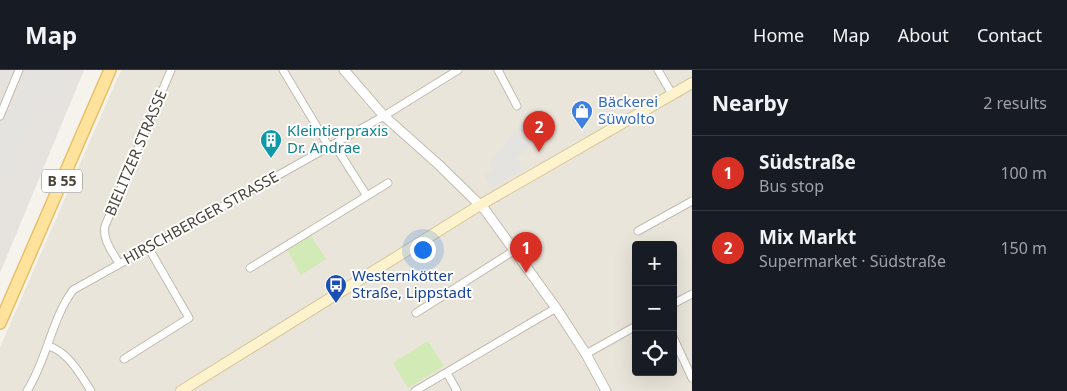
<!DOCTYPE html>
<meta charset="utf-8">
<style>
body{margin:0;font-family:"Noto Sans",sans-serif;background:#20242c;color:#f1f3f6}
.controls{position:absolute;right:15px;bottom:15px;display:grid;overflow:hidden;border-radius:5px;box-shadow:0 5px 20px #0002}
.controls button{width:45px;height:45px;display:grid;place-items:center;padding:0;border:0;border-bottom:1px solid #363941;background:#171b24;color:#f1f3f6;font:25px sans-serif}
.you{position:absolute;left:422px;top:179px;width:18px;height:18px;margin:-12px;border:4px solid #fff;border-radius:50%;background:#1a73e8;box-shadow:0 0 0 8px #1a73e833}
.badge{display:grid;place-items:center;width:32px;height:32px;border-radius:50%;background:#d93025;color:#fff;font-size:16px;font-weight:700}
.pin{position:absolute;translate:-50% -41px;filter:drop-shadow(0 1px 2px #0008)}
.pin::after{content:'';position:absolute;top:26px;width:18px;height:15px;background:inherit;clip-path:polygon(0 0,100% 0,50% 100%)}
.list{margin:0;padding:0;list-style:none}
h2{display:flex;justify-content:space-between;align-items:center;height:65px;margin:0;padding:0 20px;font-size:21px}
h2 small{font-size:16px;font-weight:400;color:#9ea1a6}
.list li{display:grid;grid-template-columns:32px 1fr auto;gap:15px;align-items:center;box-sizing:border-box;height:75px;padding:0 20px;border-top:1px solid #363941}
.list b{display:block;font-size:19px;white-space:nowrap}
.list p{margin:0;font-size:16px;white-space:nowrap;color:#9ea1a6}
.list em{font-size:16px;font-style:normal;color:#9ea1a6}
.icon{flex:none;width:28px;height:28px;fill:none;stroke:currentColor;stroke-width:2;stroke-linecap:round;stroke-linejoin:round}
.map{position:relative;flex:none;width:692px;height:321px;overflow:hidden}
header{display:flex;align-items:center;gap:30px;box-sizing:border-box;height:70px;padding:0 25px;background:#171b24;border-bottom:1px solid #363941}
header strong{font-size:24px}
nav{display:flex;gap:28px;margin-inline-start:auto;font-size:18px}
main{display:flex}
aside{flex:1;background:#171b24}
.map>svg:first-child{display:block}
.residential{fill:#eae5da;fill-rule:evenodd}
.industrial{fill:#e6e2dd}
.green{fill:#d2eab5}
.parking{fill:#e5e3e0}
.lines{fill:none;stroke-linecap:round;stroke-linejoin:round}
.minor-casing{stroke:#c2bbae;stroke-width:9}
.tertiary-casing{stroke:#c2bbae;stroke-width:11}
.secondary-casing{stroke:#d6c79b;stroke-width:12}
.primary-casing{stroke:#e6c16a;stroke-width:14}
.minor{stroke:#fff;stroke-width:7}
.tertiary{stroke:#fff;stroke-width:9}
.secondary{stroke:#fff3cd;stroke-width:10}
.primary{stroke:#ffe39c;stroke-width:11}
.labels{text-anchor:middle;stroke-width:4;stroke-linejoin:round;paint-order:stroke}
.shield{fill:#fff;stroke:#817c74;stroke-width:1}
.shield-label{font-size:14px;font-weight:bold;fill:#4b4439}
.shop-label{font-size:15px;fill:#366cbe;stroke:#fff;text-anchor:start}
.culture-label{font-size:15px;fill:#0d838f;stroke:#fff;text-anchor:start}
.street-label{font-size:15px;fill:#4b4439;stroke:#fff}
.transit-label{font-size:15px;fill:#164399;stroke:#fff;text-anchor:start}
</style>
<header>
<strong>Map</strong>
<nav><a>Home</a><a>Map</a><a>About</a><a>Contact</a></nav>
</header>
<main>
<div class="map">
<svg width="692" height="321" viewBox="0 0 692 321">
<rect width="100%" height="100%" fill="#f6f3ec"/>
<path class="residential" d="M121 0H692V321H0V277ZM636 175H673V302H636Z"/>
<path class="industrial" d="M0 0H84L0 203Z"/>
<path class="green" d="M311 166 326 189 301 205 287 180Z
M428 271 444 296 408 318 393 293Z"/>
<path class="parking" d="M32 0H73L57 34 40 27 1 115 0 72Z
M535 39 550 55 542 57V59L534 66 536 68 529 72 532 78 516 87 523 100 492 119 484 106 493 97 489 93Z"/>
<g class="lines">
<g class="minor-casing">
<path id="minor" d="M283 0 329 77
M498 0 517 36
M658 0 672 24
M0 46 19 0
M334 74 367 126
M638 161 692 131
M119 194C113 182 102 170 105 156L171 0
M250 198 388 113
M673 234 692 224
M416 243 515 180
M673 267 692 308
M49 276C69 283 80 304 91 321
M586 284 636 256
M124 289 189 248 148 177
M447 303 457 321
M27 321C47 290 51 250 73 220L384 46 458 0
M415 321 556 238"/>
</g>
<g class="tertiary-casing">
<path id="tertiary" d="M344 0 384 46 438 94 485 140 556 238 586 284 606 321"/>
</g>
<g class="secondary-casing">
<path id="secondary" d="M181 321 480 135 692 13"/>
</g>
<g class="primary-casing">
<path id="primary" d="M0 253 110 0"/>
</g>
<use href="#minor" class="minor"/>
<use href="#tertiary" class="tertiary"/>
<use href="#secondary" class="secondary"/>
<use href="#primary" class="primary"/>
</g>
<defs>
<g id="shop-pin" transform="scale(1.125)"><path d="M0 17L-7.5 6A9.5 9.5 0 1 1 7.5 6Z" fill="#3f7fe0" stroke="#fff"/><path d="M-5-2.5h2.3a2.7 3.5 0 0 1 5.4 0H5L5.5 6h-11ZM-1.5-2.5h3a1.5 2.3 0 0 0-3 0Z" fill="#fff"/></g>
<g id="building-pin" transform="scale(1.125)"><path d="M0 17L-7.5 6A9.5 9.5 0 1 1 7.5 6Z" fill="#0f9aa8" stroke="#fff"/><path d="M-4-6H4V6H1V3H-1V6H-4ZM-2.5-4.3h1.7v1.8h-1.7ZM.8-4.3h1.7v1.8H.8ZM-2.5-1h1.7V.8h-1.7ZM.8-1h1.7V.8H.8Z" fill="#fff"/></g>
<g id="bus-pin" transform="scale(1.125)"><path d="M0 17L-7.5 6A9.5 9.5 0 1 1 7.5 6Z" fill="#1a4fb4" stroke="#fff"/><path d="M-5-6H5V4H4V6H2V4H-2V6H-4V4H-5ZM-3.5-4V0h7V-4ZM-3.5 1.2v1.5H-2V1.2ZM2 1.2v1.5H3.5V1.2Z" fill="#fff"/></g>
</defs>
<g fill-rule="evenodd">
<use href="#shop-pin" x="582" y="41"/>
<use href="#building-pin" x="271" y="70"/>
<use href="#bus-pin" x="336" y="215"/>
</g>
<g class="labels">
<rect class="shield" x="42" y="99.5" width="40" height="23" rx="4"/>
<g class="shield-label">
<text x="62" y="116">B 55</text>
</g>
<g class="shop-label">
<text x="598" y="37">Bäckerei<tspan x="598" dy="17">Süwolto</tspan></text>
</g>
<g class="culture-label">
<text x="287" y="66">Kleintierpraxis<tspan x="287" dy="17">Dr. Andrae</tspan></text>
</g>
<g class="street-label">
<text transform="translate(136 83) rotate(-67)" y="5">BIELITZER STRASSE</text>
<text transform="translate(201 148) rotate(-29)" y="5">HIRSCHBERGER STRASSE</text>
</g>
<g class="transit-label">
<text x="352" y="211">Westernkötter<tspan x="352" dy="17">Straße, Lippstadt</tspan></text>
</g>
</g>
</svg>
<div class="controls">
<button>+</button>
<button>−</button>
<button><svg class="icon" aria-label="locate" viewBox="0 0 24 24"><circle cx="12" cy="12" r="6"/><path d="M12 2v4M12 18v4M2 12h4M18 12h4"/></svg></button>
</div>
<div class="you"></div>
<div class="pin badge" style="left:526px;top:203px">1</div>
<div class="pin badge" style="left:539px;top:82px">2</div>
</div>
<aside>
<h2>Nearby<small>2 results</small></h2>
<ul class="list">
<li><span class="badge">1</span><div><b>Südstraße</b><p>Bus stop</p></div><em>100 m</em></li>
<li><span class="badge">2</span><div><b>Mix Markt</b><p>Supermarket · Südstraße</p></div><em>150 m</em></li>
</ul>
</aside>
</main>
